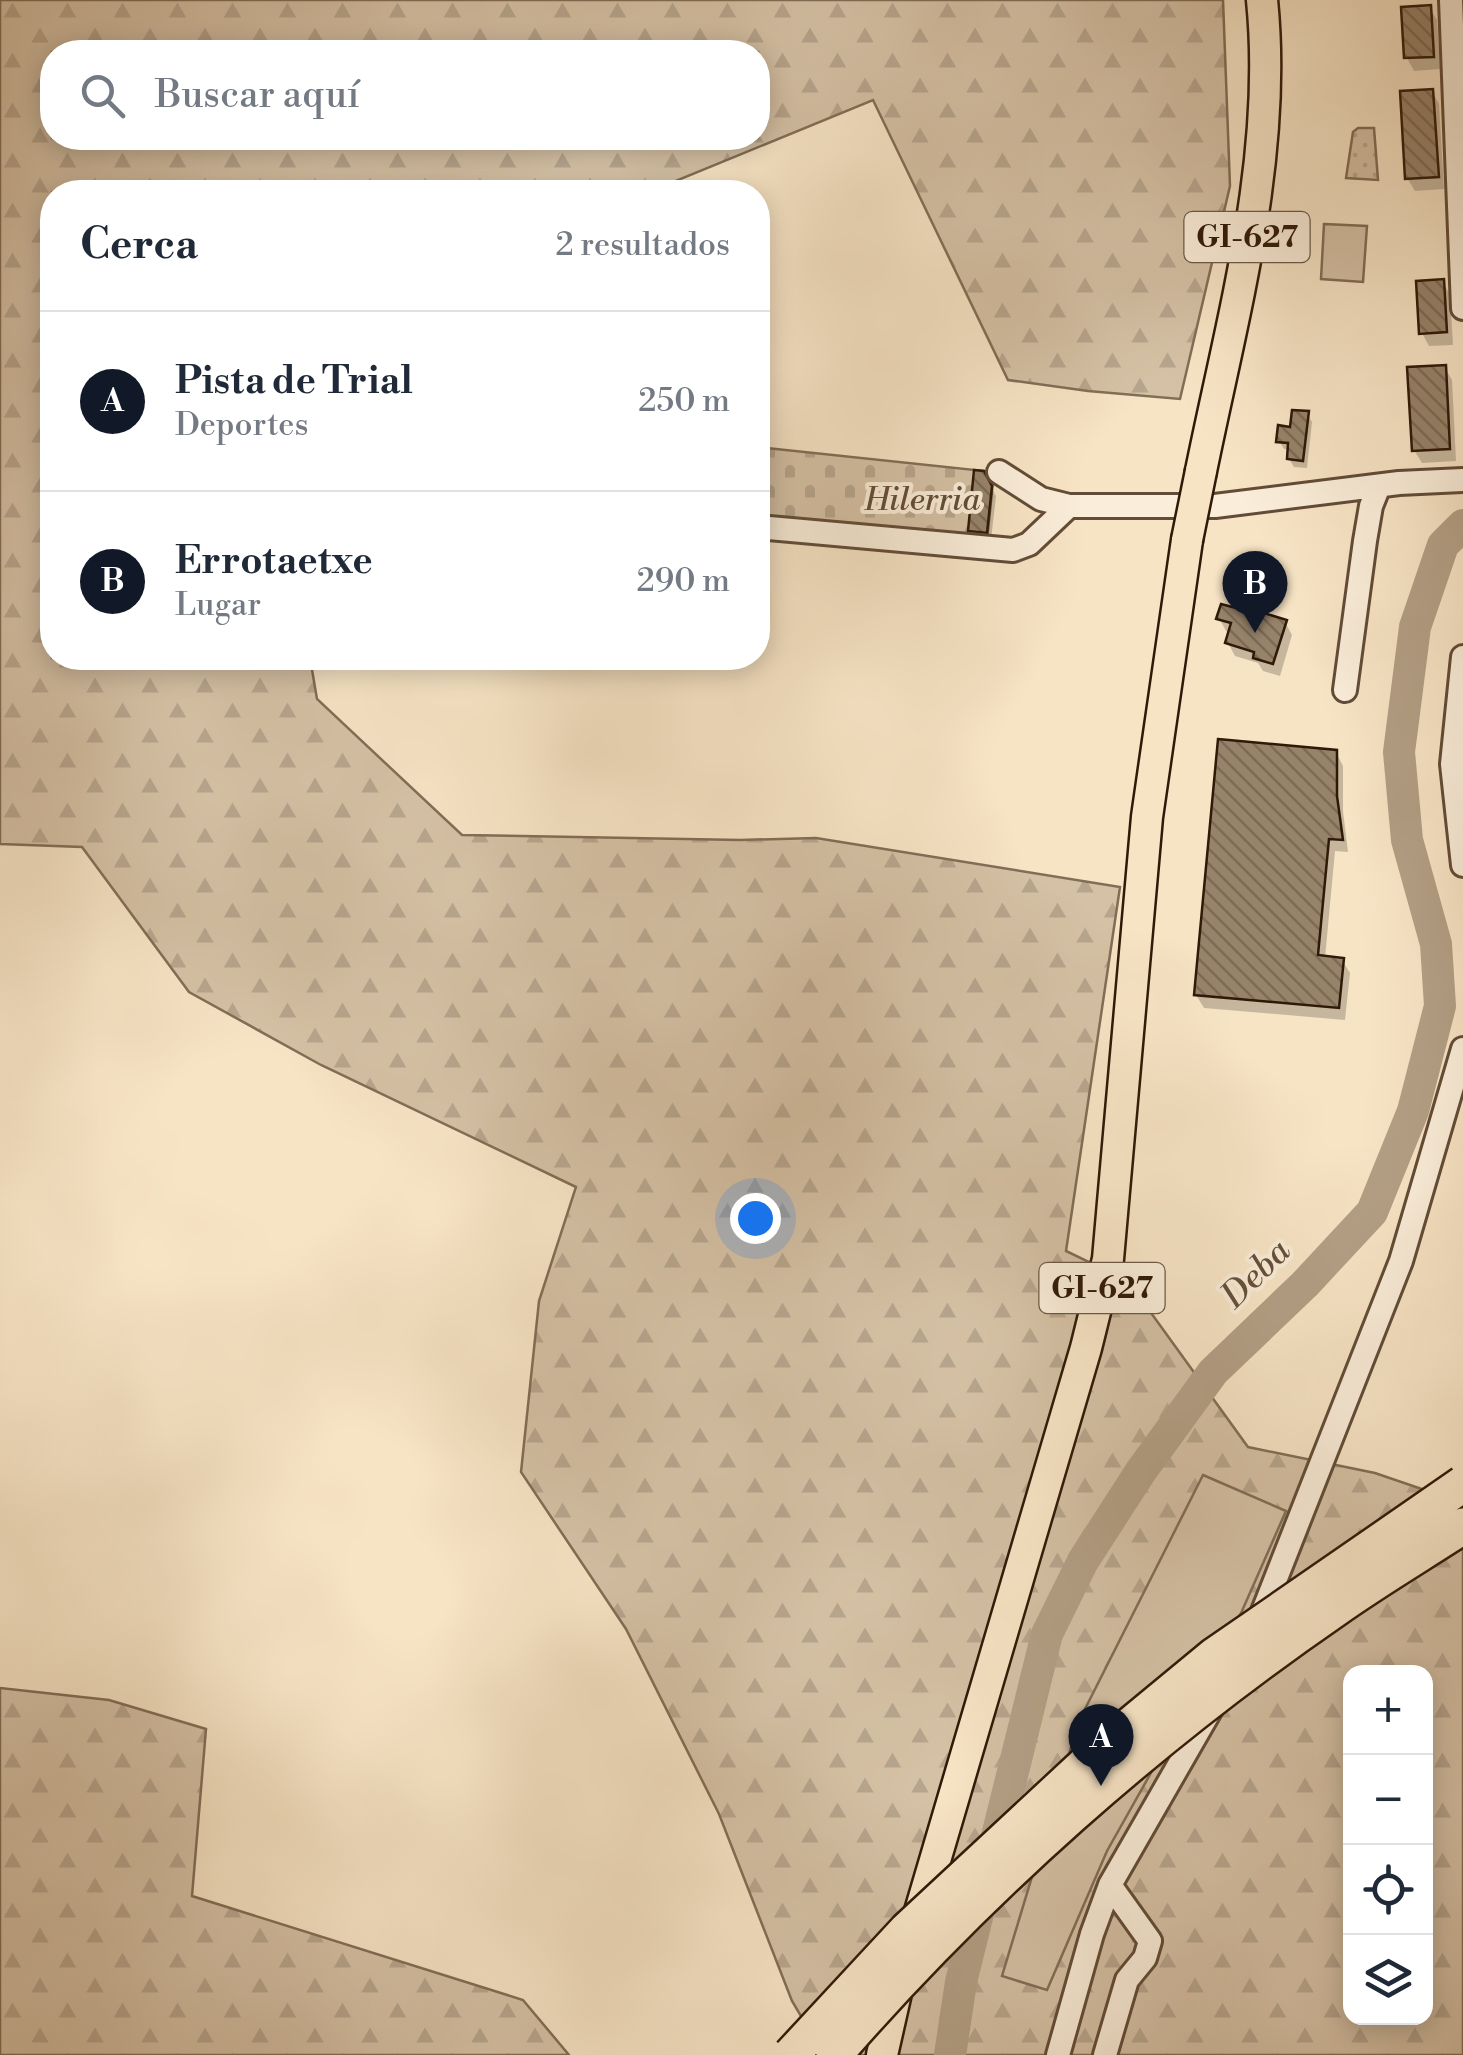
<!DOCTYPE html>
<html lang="es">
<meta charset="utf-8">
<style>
body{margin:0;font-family:"Libre Bodoni",serif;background:#f2f2f3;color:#1f2937}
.controls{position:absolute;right:30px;bottom:30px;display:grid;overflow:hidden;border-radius:20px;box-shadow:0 5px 25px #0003}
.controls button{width:90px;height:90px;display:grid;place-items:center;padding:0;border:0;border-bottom:2px solid #e0e1e3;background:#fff;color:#1f2937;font:50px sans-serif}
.you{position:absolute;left:755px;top:1218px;width:35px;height:35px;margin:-25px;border:8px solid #fff;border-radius:50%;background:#1a73e8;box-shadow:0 0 0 15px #1a73e833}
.badge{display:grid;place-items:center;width:65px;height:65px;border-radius:50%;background:#111827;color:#fff;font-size:32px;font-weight:700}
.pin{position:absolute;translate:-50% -82px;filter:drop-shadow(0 2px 5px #0008)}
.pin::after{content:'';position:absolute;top:52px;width:35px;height:30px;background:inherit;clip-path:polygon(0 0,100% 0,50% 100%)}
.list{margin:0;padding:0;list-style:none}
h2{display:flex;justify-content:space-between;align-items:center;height:130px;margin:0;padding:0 40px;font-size:42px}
h2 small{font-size:32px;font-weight:400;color:#747a83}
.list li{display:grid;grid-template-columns:65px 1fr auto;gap:30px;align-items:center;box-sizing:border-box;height:180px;padding:0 40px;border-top:2px solid #e0e1e3}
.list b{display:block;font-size:38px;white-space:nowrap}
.list p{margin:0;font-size:32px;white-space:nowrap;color:#747a83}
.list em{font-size:32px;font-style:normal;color:#747a83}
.icon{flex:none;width:55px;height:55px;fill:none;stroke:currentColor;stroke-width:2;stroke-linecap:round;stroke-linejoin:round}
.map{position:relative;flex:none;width:1463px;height:2055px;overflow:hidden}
.search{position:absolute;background:#fff;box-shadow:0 5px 25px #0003;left:40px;top:40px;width:730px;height:110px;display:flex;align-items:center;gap:25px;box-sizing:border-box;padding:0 35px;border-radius:40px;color:#747a83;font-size:38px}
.panel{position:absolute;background:#fff;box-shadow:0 5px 25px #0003;left:40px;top:180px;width:730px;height:490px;border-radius:40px}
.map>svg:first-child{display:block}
.forest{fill:url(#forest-firs);stroke:#826d56;stroke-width:2.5;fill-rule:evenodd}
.cemetery{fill:url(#cemetery-stones);stroke:#826d56;stroke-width:2.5}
.park{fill:url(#park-dots);stroke:#826d56;stroke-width:2.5}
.pitch{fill:#d5c1a5;stroke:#826d56;stroke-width:2.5}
.shadow{fill:#0003}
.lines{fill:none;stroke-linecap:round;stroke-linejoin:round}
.river{stroke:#b39f85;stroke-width:32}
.building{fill:url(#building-back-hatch);stroke:#301908;stroke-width:2.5}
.minor-casing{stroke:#624c37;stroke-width:28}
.major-casing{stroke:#301908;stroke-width:35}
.minor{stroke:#faedd9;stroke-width:22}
.major{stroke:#f7e4c5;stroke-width:30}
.major-bridge-casing{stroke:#301908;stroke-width:35;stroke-linecap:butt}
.highway-bridge-casing{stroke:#301908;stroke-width:40;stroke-linecap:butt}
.major-bridge{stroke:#f7e4c5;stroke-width:30}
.highway-bridge{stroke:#f7e4c5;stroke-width:35}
.labels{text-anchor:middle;stroke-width:8;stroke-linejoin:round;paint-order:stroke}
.shield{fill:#faedd9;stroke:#6d5947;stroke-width:2.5}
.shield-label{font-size:30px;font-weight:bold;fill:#301908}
.park-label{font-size:32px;font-style:italic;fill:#624b37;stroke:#faedd9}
.water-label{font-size:35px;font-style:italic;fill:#644f3a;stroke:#faedd9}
</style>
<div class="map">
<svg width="1463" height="2055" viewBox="0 0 1463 2055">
<defs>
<pattern id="forest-firs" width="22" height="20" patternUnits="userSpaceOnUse" patternTransform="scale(2.5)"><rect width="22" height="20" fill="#d5c1a5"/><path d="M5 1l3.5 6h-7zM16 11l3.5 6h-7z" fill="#b7a58d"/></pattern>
<pattern id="cemetery-stones" width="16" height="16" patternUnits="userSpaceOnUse" patternTransform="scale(2.5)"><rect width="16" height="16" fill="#d5c1a5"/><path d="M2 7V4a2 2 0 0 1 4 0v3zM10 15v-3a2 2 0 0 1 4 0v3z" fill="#b7a58d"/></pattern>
<pattern id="park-dots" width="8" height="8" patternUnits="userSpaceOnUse" patternTransform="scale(2.5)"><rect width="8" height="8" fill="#d5c1a5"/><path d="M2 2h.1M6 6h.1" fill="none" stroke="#b7a58d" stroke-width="1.8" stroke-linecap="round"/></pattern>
<pattern id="building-back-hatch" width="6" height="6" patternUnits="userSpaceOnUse" patternTransform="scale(2.5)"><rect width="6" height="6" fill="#97836a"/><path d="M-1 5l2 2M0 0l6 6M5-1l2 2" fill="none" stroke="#7c6a55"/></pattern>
</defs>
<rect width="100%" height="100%" fill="#f7e4c5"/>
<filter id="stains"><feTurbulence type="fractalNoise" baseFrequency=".002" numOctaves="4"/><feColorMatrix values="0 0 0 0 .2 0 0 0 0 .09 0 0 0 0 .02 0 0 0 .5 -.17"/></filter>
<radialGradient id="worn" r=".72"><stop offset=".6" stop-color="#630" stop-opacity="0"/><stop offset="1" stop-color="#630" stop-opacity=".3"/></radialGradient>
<path class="forest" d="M0 0H1223L1230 186 1180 399 1088 391 1008 380 873 100 649 192H52V658H310L317 699 462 835 740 840 816 838 1120 887 1066 1251 1128 1281 1248 1447 1375 1473 1463 1503V2055H824L792 2001 719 1814 626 1629 521 1472 539 1301 576 1187 321 1065 189 992 82 847 0 844ZM52 52H758V138H52ZM1350 1672H1426V2018H1350Z
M0 1688 109 1700 206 1729 192 1896 523 2000 569 2055H0Z"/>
<path class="cemetery" d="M758 447 994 472 987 540 758 516Z"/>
<path class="park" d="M1358 128H1374L1378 180 1346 178 1353 132Z"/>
<path class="pitch" d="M1324 224 1367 226 1363 282 1321 279Z
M1203 1475 1286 1511 1242 1611 1107 1851 1047 1990 1002 1976 1079 1721Z"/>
<path class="shadow" d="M1429 7 1437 20 1440 69 1414 71 1407 58Z
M1432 91 1439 104 1444 189 1415 191 1407 178Z
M1443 282 1450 295 1453 345 1429 346 1422 333Z
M1445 368 1452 380 1456 461 1422 463 1414 450Z
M1307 414 1312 422 1307 468 1294 467 1289 459 1290 450 1284 449 1279 441Z
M983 473 996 496 991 540 975 538 970 530Z
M1219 618 1285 622 1292 635 1280 676 1263 671 1258 663 1235 656 1228 643 1231 633 1226 631Z
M1336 752 1343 766V811L1348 852 1335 851 1325 958 1342 960 1350 973 1345 1020 1204 1008 1196 995Z"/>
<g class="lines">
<path class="river" d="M950 2055 961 1982 1047 1634 1083 1561 1141 1471 1213 1372 1305 1284 1372 1212 1413 1111 1440 1006 1436 944 1407 840 1399 752 1415 627 1443 545 1463 525"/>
</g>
<path class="building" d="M1431 5 1434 57 1404 58 1401 7Z
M1433 89 1439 177 1405 179 1400 91Z
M1444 279 1447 332 1419 334 1416 281Z
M1446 365 1450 449 1412 451 1407 367Z
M1292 410 1309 411 1303 461 1287 459 1288 443 1276 442 1278 425 1290 427Z
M974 470 984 471 992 486 987 533 968 531Z
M1221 604 1236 608 1237 605 1287 620 1273 664 1253 658 1254 652 1225 643 1231 623 1216 619Z
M1218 739 1337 750V796L1343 840 1329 839 1318 955 1344 958 1339 1008 1194 995Z"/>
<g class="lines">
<g class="minor-casing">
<path id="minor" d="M1451 0 1463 308
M999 472 1041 499 1069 506H1215L1399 483 1463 480
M758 527 1013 550 1029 544 1069 506
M1463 657 1452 764 1463 865
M1345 690 1365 541 1371 506 1379 486
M1258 1624 1401 1261 1463 1049
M1058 2055 1092 1934 1110 1885 1211 1709
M1105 2055 1127 1980 1145 1958 1150 1941 1110 1885"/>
</g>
<g class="major-casing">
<path id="major" d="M1201 471C1232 318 1278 158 1262 0
M916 1925 1086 1348 1108 1259 1147 817 1187 540
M882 2055 898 1984"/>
</g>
<use href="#minor" class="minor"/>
<use href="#major" class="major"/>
<g class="major-bridge-casing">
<path id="major-bridge" d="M1187 540 1201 471"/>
</g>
<g class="highway-bridge-casing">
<path id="highway-bridge" d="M791 2055 907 1930 1105 1746 1214 1656 1463 1484
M834 2055C980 1887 1152 1735 1335 1609 1376 1580 1420 1554 1463 1526"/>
</g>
<use href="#major-bridge" class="major-bridge"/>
<use href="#highway-bridge" class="highway-bridge"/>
</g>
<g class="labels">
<g class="shield">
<rect x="1184.5" y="212" width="125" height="50" rx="8"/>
<rect x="1039.5" y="1263" width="125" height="50" rx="8"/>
</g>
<g class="shield-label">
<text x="1247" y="247">GI-627</text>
<text x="1102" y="1298">GI-627</text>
</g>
<g class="park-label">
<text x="922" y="510">Hilerria</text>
</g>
<g class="water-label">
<text transform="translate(1255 1273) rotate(-45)" y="12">Deba</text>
</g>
</g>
<rect width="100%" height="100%" filter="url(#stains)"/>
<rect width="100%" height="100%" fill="url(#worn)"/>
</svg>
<div class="controls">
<button>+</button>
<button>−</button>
<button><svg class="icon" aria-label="locate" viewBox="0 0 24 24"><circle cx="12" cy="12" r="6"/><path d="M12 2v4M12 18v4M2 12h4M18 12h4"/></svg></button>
<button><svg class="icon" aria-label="layers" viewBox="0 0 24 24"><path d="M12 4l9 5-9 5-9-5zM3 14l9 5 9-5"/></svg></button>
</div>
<div class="you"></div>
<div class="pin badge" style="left:1101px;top:1786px">A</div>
<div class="pin badge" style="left:1255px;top:633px">B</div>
<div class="search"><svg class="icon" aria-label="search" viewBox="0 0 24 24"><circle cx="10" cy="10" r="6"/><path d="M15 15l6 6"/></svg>Buscar aquí</div>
<section class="panel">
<h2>Cerca<small>2 resultados</small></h2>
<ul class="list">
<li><span class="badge">A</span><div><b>Pista de Trial</b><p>Deportes</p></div><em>250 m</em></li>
<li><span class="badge">B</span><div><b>Errotaetxe</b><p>Lugar</p></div><em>290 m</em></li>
</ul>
</section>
</div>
